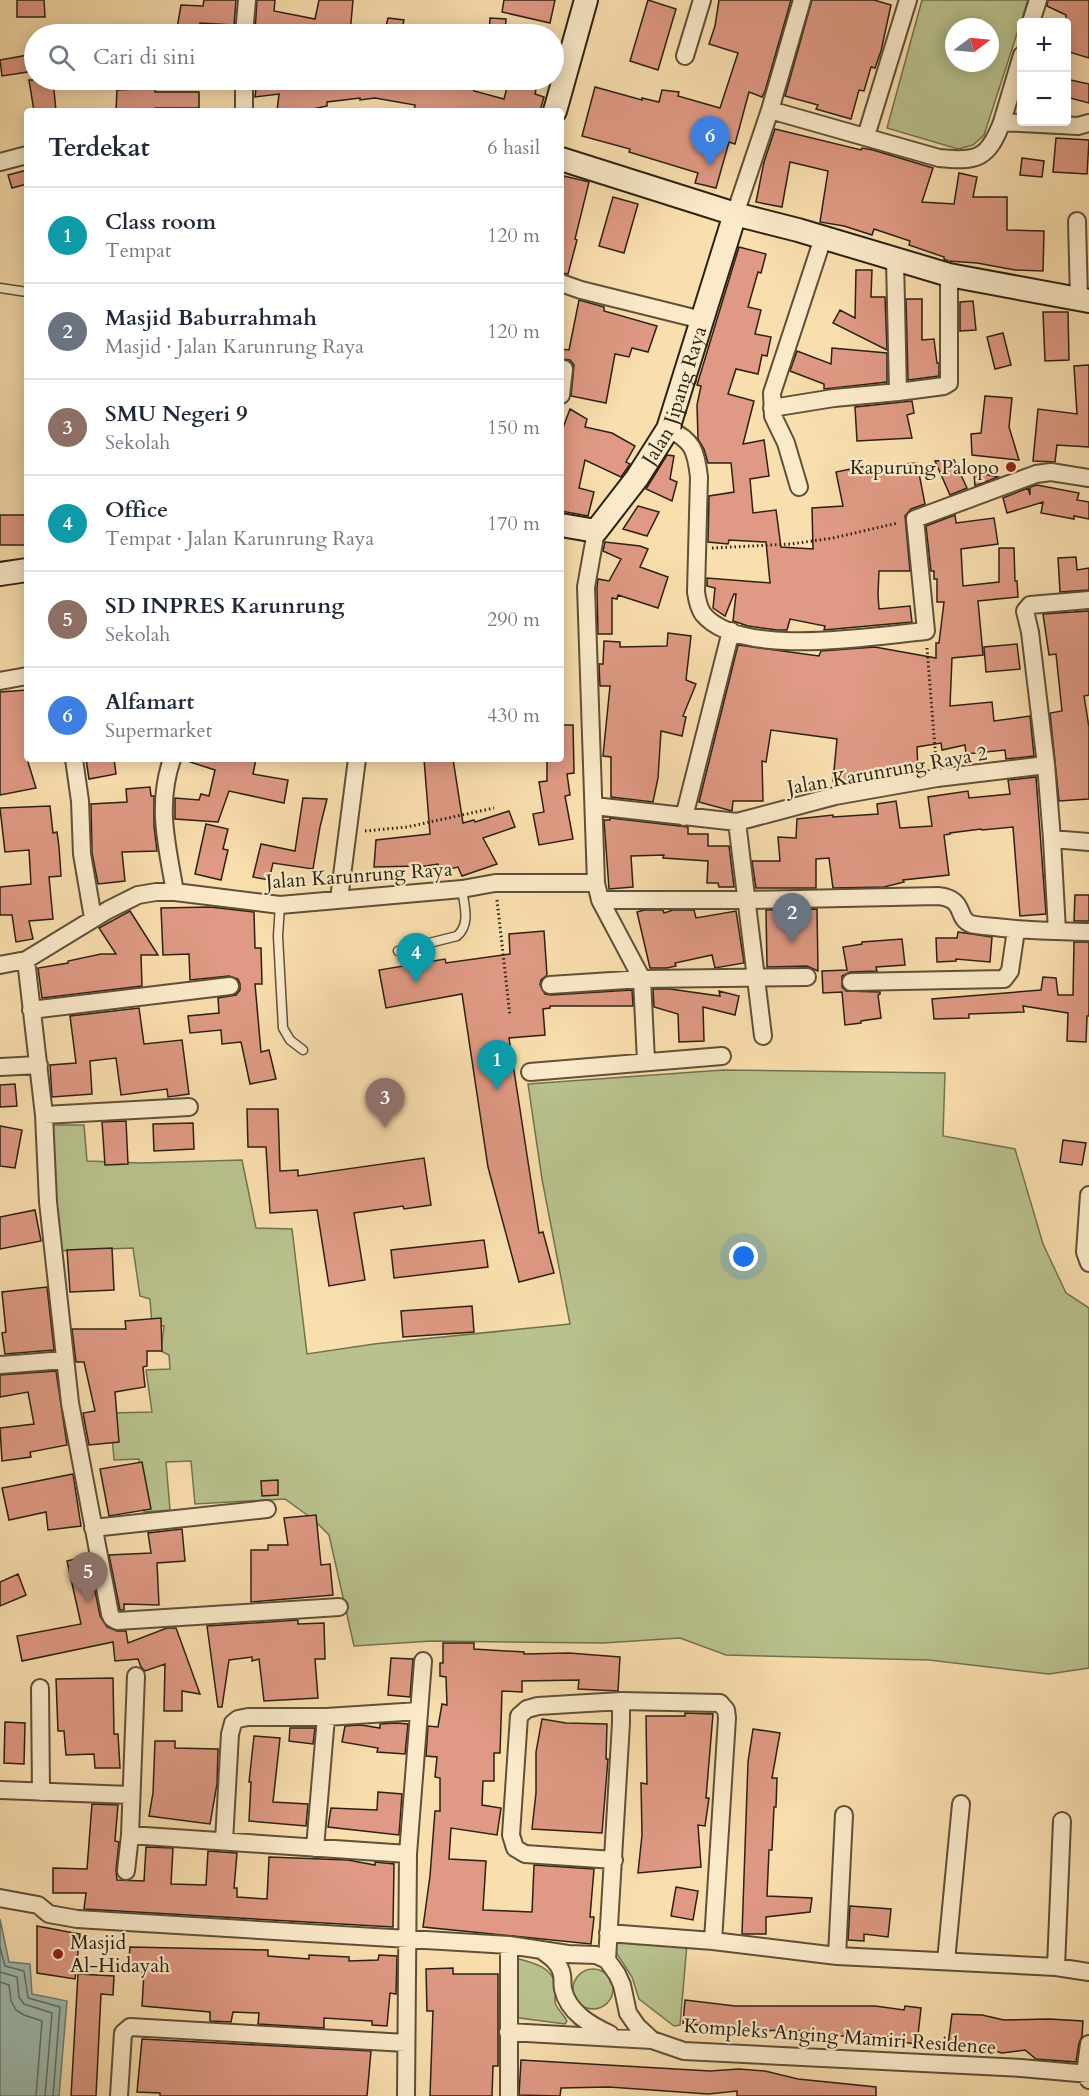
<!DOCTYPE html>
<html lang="id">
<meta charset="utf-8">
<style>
body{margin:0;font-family:Cardo,serif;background:#f6f6f7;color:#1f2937}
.controls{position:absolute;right:18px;top:18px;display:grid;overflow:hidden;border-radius:6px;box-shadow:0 3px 15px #0003}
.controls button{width:54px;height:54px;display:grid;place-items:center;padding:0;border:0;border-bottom:2px solid #e0e1e3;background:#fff;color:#1f2937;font:30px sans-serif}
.compass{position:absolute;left:945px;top:18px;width:54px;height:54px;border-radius:50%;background:#fff;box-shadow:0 3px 15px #0003;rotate:74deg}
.you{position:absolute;left:744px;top:1257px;width:21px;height:21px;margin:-15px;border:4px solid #fff;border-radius:50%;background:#1a73e8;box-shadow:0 0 0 9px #1a73e833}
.badge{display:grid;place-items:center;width:39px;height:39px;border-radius:50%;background:#0f766e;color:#fff;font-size:20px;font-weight:700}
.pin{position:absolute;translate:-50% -50px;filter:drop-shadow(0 2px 3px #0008)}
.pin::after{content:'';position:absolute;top:32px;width:21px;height:18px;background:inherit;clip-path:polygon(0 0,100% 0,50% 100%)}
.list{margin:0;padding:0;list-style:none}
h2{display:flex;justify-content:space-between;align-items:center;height:78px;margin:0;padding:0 24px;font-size:26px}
h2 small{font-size:20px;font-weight:400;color:#747a83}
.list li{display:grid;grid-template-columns:39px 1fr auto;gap:18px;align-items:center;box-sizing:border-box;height:96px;padding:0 24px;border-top:2px solid #e0e1e3}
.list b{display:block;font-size:22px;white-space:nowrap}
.list p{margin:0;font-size:20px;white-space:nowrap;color:#747a83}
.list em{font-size:20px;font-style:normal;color:#747a83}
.icon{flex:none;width:33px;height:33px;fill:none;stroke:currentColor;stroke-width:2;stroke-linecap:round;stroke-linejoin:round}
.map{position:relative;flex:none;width:1089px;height:2096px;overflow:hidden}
.search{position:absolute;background:#fff;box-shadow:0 3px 15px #0003;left:24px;top:24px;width:540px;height:66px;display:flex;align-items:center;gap:15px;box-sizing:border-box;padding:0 21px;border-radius:33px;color:#747a83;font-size:22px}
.panel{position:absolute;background:#fff;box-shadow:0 3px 15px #0003;left:24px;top:108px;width:540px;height:654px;border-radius:6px}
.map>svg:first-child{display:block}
.green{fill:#b9c28e;stroke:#727250;stroke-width:1.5;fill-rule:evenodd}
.water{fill:#9ebbb0;stroke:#707d71;stroke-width:1.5}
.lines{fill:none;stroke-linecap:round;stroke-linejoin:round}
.shore{stroke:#656e61;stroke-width:1.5}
.building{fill:#df9984;stroke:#2c2112;stroke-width:1.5}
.lane-casing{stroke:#5f5039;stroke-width:11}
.street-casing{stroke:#5f5039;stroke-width:20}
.secondary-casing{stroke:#2c2112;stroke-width:26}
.path{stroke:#2c2112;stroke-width:3;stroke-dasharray:1.5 3;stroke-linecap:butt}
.lane{stroke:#fbeaca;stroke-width:8}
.street{stroke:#fbeaca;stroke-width:16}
.secondary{stroke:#fbeaca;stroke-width:22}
.poi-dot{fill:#8f2418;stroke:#fbeaca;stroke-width:2}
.labels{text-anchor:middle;stroke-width:4.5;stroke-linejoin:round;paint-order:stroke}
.street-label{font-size:20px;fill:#2c2112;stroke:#fbeaca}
.poi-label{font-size:20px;fill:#2c2112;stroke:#fbeaca;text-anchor:end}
</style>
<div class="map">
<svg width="1089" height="2096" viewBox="0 0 1089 2096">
<rect width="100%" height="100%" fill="#f9deae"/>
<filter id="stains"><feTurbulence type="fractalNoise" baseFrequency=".00333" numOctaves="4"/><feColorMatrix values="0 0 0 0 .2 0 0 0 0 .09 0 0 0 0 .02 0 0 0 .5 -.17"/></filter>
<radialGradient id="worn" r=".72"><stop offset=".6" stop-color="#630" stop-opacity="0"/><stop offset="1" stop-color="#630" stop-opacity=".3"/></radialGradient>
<path class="green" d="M922 0H1028L984 135 973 145 958 149 887 128ZM954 27H990V63H954Z
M723 1070 945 1073 943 1136 1015 1149 1043 1244 1066 1293 1089 1308V1668L1049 1674 929 1660 726 1655 680 1638 603 1643 432 1641 354 1646 329 1535 314 1520 285 1499 195 1504 191 1461 166 1462 170 1510 144 1512 139 1459 114 1460 110 1413 152 1412 146 1370 170 1369 169 1355 161 1351 164 1326 152 1325 150 1299 140 1296 133 1248 55 1251 45 1125H84L87 1161 141 1163 242 1160 256 1228 292 1229 307 1354 374 1344 570 1324 542 1179 528 1084Z
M616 1938 687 1944 680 2025 674 2026 639 1999 632 1977 612 1946Z
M515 1958C531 1962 552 1966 556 1986 557 1993 553 1998 556 2005 559 2011 564 2015 567 2021L565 2024 512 2017Z
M573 1989a20 20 0 1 1 40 0a20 20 0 1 1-40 0Z"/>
<path class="water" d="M0 1919 9 1962 30 1964 32 1994 67 2001 59 2096H0Z"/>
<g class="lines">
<path class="shore" d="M0 1947 5 1966 24 1971 28 1998 60 2007 53 2096
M0 1972 17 1977 19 1997 24 2004 52 2013 45 2096
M0 1982 9 1985 11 2001 16 2010 24 2015 42 2021 36 2096"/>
</g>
<path class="building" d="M17 0H44L45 17H17Z
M204 0H236L234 25 200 23 199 34H176L181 5 203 6Z
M257 0H275L274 11 315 19 319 0H353L350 34H258V32L255 31Z
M504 0H555L550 23 502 12Z
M648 0 676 9 658 70 630 61Z
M719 0H791L765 91 762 97 749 92 735 144 729 142 716 188 695 183 698 173 629 152 630 149 582 136 595 87 642 100V98L659 102 662 90 679 92 678 96 720 108 738 53 709 44 715 26Z
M812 0H874L891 5 881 51 875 68 871 67 864 91 859 90 851 119 816 109 818 105 785 96Z
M1048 0H1089V58L1066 51V15L1047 6Z
M388 18 404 20 401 34H384Z
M490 18 506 19 505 34H489Z
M34 54V71L2 76 0 60Z
M1066 79 1089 84V103L1066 97Z
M29 80H53L56 111H34Z
M257 80H474V91L504 99 509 80H538L535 94 544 97 540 111H414L415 105 375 98 360 100V98L327 102V106L304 111H277L279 94 255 97Z
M155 88V92H199V108H155L154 111H116L117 90Z
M775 129 861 150 862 148 873 150 933 168 922 202 954 204 959 173 977 177 973 197H1007V230L1044 231 1043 271 1015 270 977 263 948 261 944 259V257L909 245 910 241 874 229 872 235 844 226 820 222 828 171 790 162 782 207 756 202 764 162Z
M1056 138 1089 140 1087 174 1053 172Z
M1022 158 1044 161 1042 177 1020 175Z
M27 170V184L12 188 8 175Z
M564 176 589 182 575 239 577 240 568 274 561 273V194Z
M613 197 638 204 624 253 599 246Z
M739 247 766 254 761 273 758 272 748 307 761 310 755 334 771 337 767 356 762 355 758 374 736 369 728 394 754 401 743 444 764 440 769 476 750 479 753 513 776 510 781 547 813 549 812 508 843 506 836 472 860 467 917 463 925 504 911 509 905 516 910 571H879L878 594 879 609 910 606 912 622 824 630 825 626 790 619 787 630H777L748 626 733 621 736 594H734L725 616 713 608 715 588 707 586V578L770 583 766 542 729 540 728 544 708 542 709 496 734 492 731 463H708L704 449 698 439 697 405 701 386 697 385Z
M856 270H872L871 297H885L887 350 833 323 840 310 855 318Z
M906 299H922V340L934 339 937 363H939V376L908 380Z
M579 300 604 307V311L657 326 648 352 632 348 629 357 615 354 606 403 571 396 574 365 570 360 561 359V349L569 350Z
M973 301 976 330 960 331V302Z
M1043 312H1068L1069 360 1045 361Z
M1003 333 1011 365 995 369 987 337Z
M832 348 887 353V382L824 389V384L790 371 797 351 831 364Z
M1089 365V447L1057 445 1055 462 1033 461 1038 409 1077 414 1074 366Z
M985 396 1012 398 1009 427 1019 460 972 455 971 434 981 433Z
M912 401 914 413 907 415 912 438 857 441 855 407Z
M570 409 587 419 585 427 612 433 635 446 626 462 630 464 621 477 585 460 579 488 594 492 588 516 561 511V433Z
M667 455 674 456 670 479 677 482 672 501 646 489Z
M954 460 967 488 950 495 935 461Z
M974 472 998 477 975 486Z
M1037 485 1079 493 1077 500 1089 502V519L1074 516V519L1041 513 1043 502 1007 513 1003 498 1028 488 1030 495V487Z
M638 506 659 512 647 536 623 529Z
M0 515H27V545H0Z
M955 515 956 523 994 518 998 544 961 549 963 586 999 582V548H1014L1015 581H1017L1018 597 978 601 983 655 952 658 950 706 992 702 994 721 1030 716 1034 756 1006 759 1005 750 966 754 965 745 942 750 941 743 917 747 918 771 886 776 855 775 854 782 849 783 833 781 837 739 771 730 766 762 762 761 763 801H733L732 811 699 802 738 645 819 656 821 651 875 647 936 658V643H939L944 602H937V579H934V571H931L926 526Z
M605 542 640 546 648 549 640 567 668 577 658 608 618 595 617 599 612 598V634H598L597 588 598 579 609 581 621 559 603 551Z
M1076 557 1077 570 1089 568V590L1060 592 1058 558Z
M1089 611V695L1084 696 1089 727V799L1059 801 1050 713 1062 711 1056 654 1049 655 1043 614Z
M668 633 691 636 686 680 696 684 683 716 686 717 682 736 661 731 658 778 653 802 611 797V757L603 756 610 686H600L599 664H603L604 641 620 642V647L667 646Z
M1017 644 1020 669 986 672 984 647Z
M27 690V759L36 788 0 795V692Z
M561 725H573L574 773 567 774 570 795 565 796 573 839 539 845 533 814 544 812 539 782 547 781V759H561Z
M86 759H114L116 774 89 779Z
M190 759H256L253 774 288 780 284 803 229 791 218 822 175 819V798L199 800 201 794 209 796 215 770 190 762Z
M424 759H453L463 823 474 820 475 822 509 811 515 827 483 838 497 864 462 876 458 867 440 871 438 864 419 867 418 866 374 867 376 840 430 834Z
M1036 777 1046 914 1020 916 1013 827 982 830 981 829 950 833V834L944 835 949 875 903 880 904 882 884 887 833 888 829 858 816 859V888H756L752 861H780L778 837 796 838 797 819 833 815V817L878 814 877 804 896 801 900 828 932 826 928 797 968 791 969 798 1010 794 1008 780Z
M150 787 151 796H154V826L157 851 122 852 125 881 98 884 92 853 91 804 127 802 126 789Z
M303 798 327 799 320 827 313 869 273 863 269 880 253 877 261 844 295 851Z
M50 806 53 833 57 832 59 847 61 876 49 877 53 919 29 921 33 939 16 942 12 915H0V887L31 884 29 850 5 852 0 808Z
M610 818 688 827V834H708V846H729L734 887H719L718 883H707L708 861 663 858 664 855 631 856 633 887 609 889 604 820H610Z
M206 824 228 829 223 849 228 850 221 880 195 874Z
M1075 895H1089V921H1074Z
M210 907 254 912 255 948H261L262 984H255L261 1052 269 1050 276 1079 250 1084 241 1042 222 1044 221 1030 190 1033 188 1016 219 1013 218 998 236 995 240 990V984L238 979 229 976 190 980 189 954 163 955 161 908Z
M817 909 818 971 807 966 767 967 766 910Z
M644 910H663L664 913 673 910H694L696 918 736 911 744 963 715 968 712 955 675 963 676 966 667 968H650L637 912Z
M130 911 158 955H141L142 986 42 998 38 968 68 963V961L101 954H116L99 928Z
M544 931 547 975 541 980 540 985 545 994 551 995 632 990 633 1006H550V1008L543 1009 545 1035 509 1038 539 1233 543 1232 554 1273 519 1282 488 1167 462 994 386 1008 379 970 445 959 446 963 510 954 509 934Z
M958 932 992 937 990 962 956 959V961L937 962 936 938H957Z
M902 939 905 965 876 967 877 971 850 972 842 976V987L846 991 880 992V994L878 995 881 1018 861 1021V1023L845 1025 842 992 823 993 822 971 847 970 843 947 862 944V942Z
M1074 942H1089V1016H1087L1086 1042 1067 1041 1068 1013 1023 1006 1024 1012 969 1014V1018L934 1019 932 999 1041 990 1043 977 1056 978 1058 995H1073Z
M653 989H670L720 996 719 991 739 996 735 1015 703 1007 704 1041 679 1042 678 1014 654 1007Z
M139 1008 144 1044 182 1040 189 1094 168 1097 167 1089 121 1095 116 1058 90 1061 92 1094 52 1097 50 1065 76 1063 70 1016Z
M15 1084 17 1106 0 1107V1085Z
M247 1109H278L280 1171 298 1170V1176L424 1158 431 1205 404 1209 403 1206 354 1213 365 1280 329 1286 317 1210 270 1213 266 1147H248Z
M126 1121 128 1164 105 1165 102 1122Z
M193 1123 194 1149 154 1151 153 1124Z
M0 1126 22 1130 15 1168 0 1166Z
M1063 1140 1086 1143 1082 1165 1060 1162Z
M35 1210 41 1241 0 1249V1217Z
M484 1240 488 1267 394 1278 391 1250Z
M112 1248 114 1290 70 1292 67 1250Z
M47 1287 54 1350 5 1354 2 1333 6 1332 2 1292Z
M472 1306 474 1332 403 1337 401 1311Z
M161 1318 162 1351H147V1366L143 1367 145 1387 115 1392 119 1442 89 1445 83 1413 95 1411 84 1362H76L72 1329H126L125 1321Z
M56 1371 67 1445 30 1452 31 1457 2 1461 0 1428 34 1424 28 1392 0 1397V1375Z
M142 1462 151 1509 109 1516 100 1469Z
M73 1474 81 1526 48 1530 46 1512 9 1520 2 1488Z
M278 1480V1495L262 1496 261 1481Z
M316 1515 321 1565 330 1564 333 1595 251 1602V1550H268V1545H288L284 1518Z
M182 1529 185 1561 157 1563 159 1605 124 1604V1610H120L109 1555 151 1553 148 1533Z
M88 1556 100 1616 107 1627 117 1631H126L128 1643 167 1628H176L200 1694 182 1691V1711H164L165 1664 145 1671 141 1667 138 1659 115 1661 113 1642 22 1661 17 1636 81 1624 67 1561Z
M18 1574 26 1595 0 1606V1582Z
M298 1620V1624L324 1623 325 1659H315L318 1698 264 1701 259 1659 252 1661V1657L229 1660 222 1707H218L207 1626Z
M443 1643H474V1649L524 1652V1654L569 1653 620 1657 618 1691 578 1689 579 1680 522 1681V1692L502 1691 500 1753H494V1781H483L482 1805 501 1808 497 1835 451 1828 449 1859 486 1861 483 1910 532 1912 534 1865 594 1869 590 1917H594L591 1944 423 1927 430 1876 435 1811H440V1778L435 1777 437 1757 426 1756 428 1726 438 1727 442 1704 447 1705 446 1677 440 1676V1663H443Z
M391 1658 413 1659 410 1697 388 1695Z
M113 1678 114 1734H118L120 1768H95L94 1754 66 1755 64 1731H58L56 1679Z
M685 1713 713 1714 706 1798H709L705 1826 698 1825 701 1867 638 1873 642 1835 641 1783 647 1784 646 1716H685Z
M542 1719 566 1723 607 1724 606 1759H608L602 1833 532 1829 536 1793V1752Z
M5 1722 25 1723 24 1764 4 1763Z
M396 1723 408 1724 405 1754 377 1752 378 1748 342 1742 345 1726 361 1725 380 1728V1724Z
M290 1728H315L313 1744 289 1741Z
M753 1729 780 1733 772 1778H777L776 1807H774L772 1850H769L767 1896 812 1898 810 1912 766 1917V1934H742L748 1762Z
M254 1736 280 1738 273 1802 308 1804 306 1826 249 1821 251 1782H249Z
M155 1741H175V1748L218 1749 217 1784 210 1824 149 1816 153 1793Z
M378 1792 402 1794 399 1835 328 1827 331 1808 377 1810Z
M92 1804 118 1805 115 1841 119 1842 116 1870 117 1880 144 1881 146 1847 173 1848 171 1884 206 1885 208 1851 237 1853 234 1888H237V1897L267 1899 269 1857 348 1860 375 1865V1862L394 1864 393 1927 84 1909 86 1893H53V1868L87 1869Z
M676 1887 698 1891 693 1920 671 1916Z
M850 1906 891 1909 888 1937 864 1934V1941L848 1940Z
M37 1926 80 1934 75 1979 37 1973Z
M130 1947 268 1950V1956L309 1959V1955L349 1957V1961L378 1960 379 1955 397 1956 396 1994 390 1993 387 2026 372 2025V2021L324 2018V2028L258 2024 259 2013 233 2012 231 2022 210 2021V2012L142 2006 144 1972 128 1971Z
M453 1968V1974H498V2066H493L492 2096H430L433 2011H427L426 1969Z
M78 1974 114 1976 113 1995 101 1994 96 2096H71Z
M685 2000 735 2006H875L904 2010 905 2006 921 2008 917 2044 901 2042V2039L864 2034 865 2038H846V2036H825V2033L794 2030 744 2031 683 2023Z
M952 2014 982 2015 1004 2020 1049 2019 1083 2021 1082 2036 1079 2043 1076 2062 1036 2059 1025 2050 1002 2053 981 2047 948 2045Z
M142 2039 371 2051 367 2096H160V2093L137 2092Z
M521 2060 710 2071 739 2069 765 2071 798 2079 876 2087V2096H737V2091L708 2094 609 2087 561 2088 560 2096 519 2095Z"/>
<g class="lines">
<g class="lane-casing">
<path id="lane" d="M0 288 27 292
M280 905 278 936 283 1028 290 1040 303 1050
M398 951 457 936C471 924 464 905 462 889"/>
</g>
<g class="street-casing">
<path id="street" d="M1031 22 1038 0
M244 34 247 0
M685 56 702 0
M770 110 939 158C977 162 988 159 1002 122L1078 126 1089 123
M244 111V80
M1002 122 1022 55
M866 136 908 0
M0 162 27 155
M735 214 770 110 802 0
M1077 221 1079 300
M895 260 898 392 944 386 949 383V275
M561 283 581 290 702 320
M561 395 564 369
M772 408 834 398 898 392
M668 429C693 440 696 451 699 477L696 592C697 599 698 607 703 614 740 659 873 636 926 631L915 519 1036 474 1051 472 1089 478
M799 487 786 443 773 416 772 393 823 238
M596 531 586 587 596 883 600 900 642 979 807 977
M0 681 27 676
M74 759 80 801 82 854 93 918
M172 759C156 806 167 845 175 892
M594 806 737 822 835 796 937 778 1046 765
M684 817 731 631
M737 822 763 1036
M1052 839 1089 842
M339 899 357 759
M600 900H746L938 896C967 899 955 918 971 924 978 926 988 926 995 927 1026 931 1058 931 1089 932
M1057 931 1052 839 1046 765 1030 632 1025 611 1030 605 1089 600
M26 960 44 1115 48 1202 70 1403 110 1614 112 1618 117 1621 339 1607
M0 965 26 960 108 910 138 895 156 892H175L280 905 462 889 495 883H596
M851 982 1004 979 1010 971 1016 930
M550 985 642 979 646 1061
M31 1010 230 986
M0 1067 39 1065
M530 1072 722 1056
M44 1115 189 1107
M1089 1195 1085 1252 1089 1263
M0 1365 65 1360
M93 1528 267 1509
M40 1688 41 1792
M0 1790 130 1795
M130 1835 408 1854
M224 1841 230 1734 233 1723 238 1719 248 1717H326L419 1711
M315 1848 326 1717
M614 1860 525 1854 515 1848 511 1835 519 1716 527 1709 538 1706 621 1701 720 1703 726 1710 727 1718 713 1941
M126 1871 130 1835 136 1676
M0 1898 38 1905 49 1914 77 1919 509 1945 568 1954 596 1955 607 1960 617 1974 622 1985 628 2013 637 2026 652 2040 684 2051 1021 2068 1089 2074
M608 1933 713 1941 837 1956 1056 1967 1089 1972
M509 1945V2096
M541 1950C551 1957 560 1963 562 1975 563 1980 562 1985 563 1989 568 2012 590 2025 610 2034
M837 1956 844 1815
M607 1960 621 1723V1701
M946 1961 961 1804
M1056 1967 1062 1821
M508 2032 652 2040
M1089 2044 1085 2073 1089 2080
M119 2096 123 2033 130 2027 406 2043
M406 2096 408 1854 423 1661"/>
</g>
<g class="secondary-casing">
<g id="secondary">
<path d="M555 111 586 0"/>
<path d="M561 159 735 214 798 230 949 275 1089 301"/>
<path id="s1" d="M561 525 596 531 637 478 668 429 735 214"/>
<path d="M0 574 27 570"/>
</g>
</g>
<path class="path" d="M712 548 791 544 833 538 898 523
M927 648 936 761
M365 831 407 827 494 808
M497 900 510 1016"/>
<use href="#lane" class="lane"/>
<use href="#street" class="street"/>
<use href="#secondary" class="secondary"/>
</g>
<g class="poi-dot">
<circle cx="1011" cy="467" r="6"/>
<circle cx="58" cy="1954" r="6"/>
</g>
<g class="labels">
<g class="street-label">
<text dy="7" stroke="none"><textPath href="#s1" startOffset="194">Jalan Jipang Raya</textPath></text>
<text transform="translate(887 770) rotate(-10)" y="7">Jalan Karunrung Raya 2</text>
<text transform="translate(359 875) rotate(-4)" y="7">Jalan Karunrung Raya</text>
<text transform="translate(840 2036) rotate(4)" y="7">Kompleks Anging Mamiri Residence</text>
</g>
<g class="poi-label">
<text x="999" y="474">Kapurung Palopo</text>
<text x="70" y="1949" text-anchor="start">Masjid<tspan x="70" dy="23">Al-Hidayah</tspan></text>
</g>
</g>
<rect width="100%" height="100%" filter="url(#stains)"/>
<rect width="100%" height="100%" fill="url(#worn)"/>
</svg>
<div class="controls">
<button>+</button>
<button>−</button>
</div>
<svg class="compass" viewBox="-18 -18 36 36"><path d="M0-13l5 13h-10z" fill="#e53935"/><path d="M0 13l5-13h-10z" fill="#747a83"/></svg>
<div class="you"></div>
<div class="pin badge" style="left:497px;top:1090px;background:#0f9aa8">1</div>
<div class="pin badge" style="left:792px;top:943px;background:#6b7280">2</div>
<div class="pin badge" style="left:385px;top:1128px;background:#8d6e63">3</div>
<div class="pin badge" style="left:416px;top:983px;background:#0f9aa8">4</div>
<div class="pin badge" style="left:88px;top:1602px;background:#8d6e63">5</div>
<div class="pin badge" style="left:710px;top:166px;background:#3f7fe0">6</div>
<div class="search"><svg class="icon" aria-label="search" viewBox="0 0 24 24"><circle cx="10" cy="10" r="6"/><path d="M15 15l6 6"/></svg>Cari di sini</div>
<section class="panel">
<h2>Terdekat<small>6 hasil</small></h2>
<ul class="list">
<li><span class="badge" style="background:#0f9aa8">1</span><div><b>Class room</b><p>Tempat</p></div><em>120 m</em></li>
<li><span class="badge" style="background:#6b7280">2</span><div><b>Masjid Baburrahmah</b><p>Masjid · Jalan Karunrung Raya</p></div><em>120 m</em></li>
<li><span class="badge" style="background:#8d6e63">3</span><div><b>SMU Negeri 9</b><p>Sekolah</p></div><em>150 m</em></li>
<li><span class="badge" style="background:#0f9aa8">4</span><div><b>Office</b><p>Tempat · Jalan Karunrung Raya</p></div><em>170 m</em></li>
<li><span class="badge" style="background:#8d6e63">5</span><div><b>SD INPRES Karunrung</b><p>Sekolah</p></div><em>290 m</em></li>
<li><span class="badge" style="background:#3f7fe0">6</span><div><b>Alfamart</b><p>Supermarket</p></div><em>430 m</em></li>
</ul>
</section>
</div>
